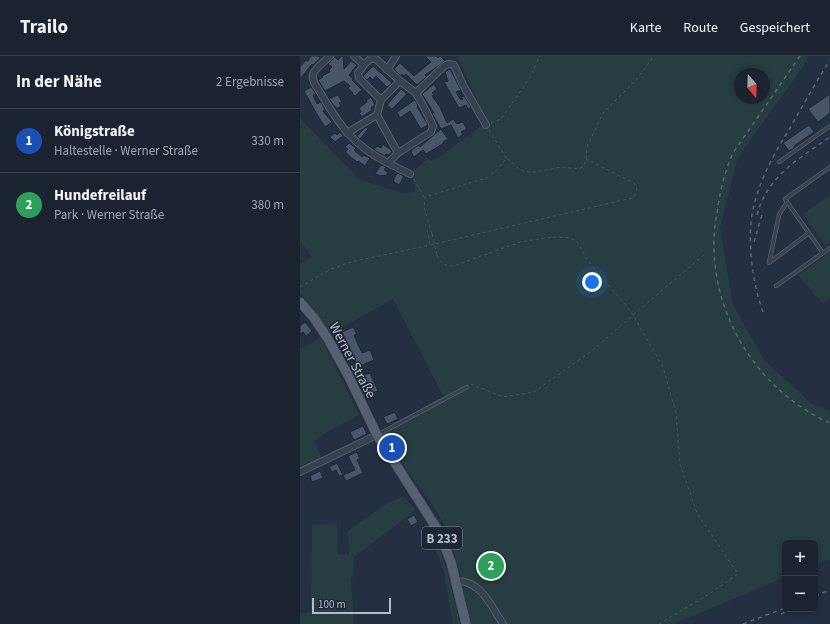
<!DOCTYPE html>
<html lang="de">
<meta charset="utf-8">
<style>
body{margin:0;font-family:"Source Sans 3",sans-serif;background:#242b39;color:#f1f3f6}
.controls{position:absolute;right:12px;bottom:12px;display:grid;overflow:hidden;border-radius:6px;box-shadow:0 2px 6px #0003}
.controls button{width:36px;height:36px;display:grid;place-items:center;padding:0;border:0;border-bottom:1px solid #39404d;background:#1b2331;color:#f1f3f6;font:20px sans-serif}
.compass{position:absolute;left:434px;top:12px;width:36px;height:36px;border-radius:50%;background:#1b2331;box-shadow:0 2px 6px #0003;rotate:161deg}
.scale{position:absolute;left:12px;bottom:10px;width:79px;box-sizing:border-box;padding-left:4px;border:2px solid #b4bccb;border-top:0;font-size:11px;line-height:14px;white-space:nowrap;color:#b4bccb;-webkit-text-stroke:3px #1d2635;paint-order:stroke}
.you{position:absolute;left:292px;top:226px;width:14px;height:14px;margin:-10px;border:3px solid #fff;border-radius:50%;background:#1a73e8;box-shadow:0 0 0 6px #1a73e833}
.badge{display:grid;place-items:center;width:26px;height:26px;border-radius:50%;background:#b45309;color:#fff;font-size:13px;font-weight:700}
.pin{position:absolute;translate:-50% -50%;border:2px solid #fff;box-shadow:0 1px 4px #0006}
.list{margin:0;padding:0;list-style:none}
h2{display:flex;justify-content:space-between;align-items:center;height:52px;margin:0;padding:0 16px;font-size:17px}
h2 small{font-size:13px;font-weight:400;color:#a0a4ab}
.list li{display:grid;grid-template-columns:26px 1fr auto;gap:12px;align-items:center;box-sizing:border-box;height:64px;padding:0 16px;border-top:1px solid #39404d}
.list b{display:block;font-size:15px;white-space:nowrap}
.list p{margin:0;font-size:13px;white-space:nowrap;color:#a0a4ab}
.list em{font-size:13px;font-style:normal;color:#a0a4ab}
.map{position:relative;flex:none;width:530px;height:568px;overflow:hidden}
header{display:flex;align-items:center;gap:24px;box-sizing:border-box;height:56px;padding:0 20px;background:#1b2331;border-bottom:1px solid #39404d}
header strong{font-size:19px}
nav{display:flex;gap:22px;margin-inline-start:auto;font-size:14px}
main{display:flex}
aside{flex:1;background:#1b2331}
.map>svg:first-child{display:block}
.green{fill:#263d41;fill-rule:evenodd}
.building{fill:#49566a;stroke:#1f2837}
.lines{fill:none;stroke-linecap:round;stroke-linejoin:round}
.service-casing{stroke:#565f6e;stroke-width:4.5}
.minor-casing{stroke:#565f6e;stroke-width:8}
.primary-casing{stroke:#414a59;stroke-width:10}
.path{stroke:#445a5e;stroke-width:1;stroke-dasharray:3 3;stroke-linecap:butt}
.service{stroke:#384150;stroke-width:3}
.minor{stroke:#384150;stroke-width:6}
.primary{stroke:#566070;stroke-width:9}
.rail{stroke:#5a6577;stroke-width:1.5;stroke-dasharray:4 4;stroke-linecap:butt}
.path-bridge{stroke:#445a5e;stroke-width:1;stroke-dasharray:3 3;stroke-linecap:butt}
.labels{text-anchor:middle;stroke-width:3;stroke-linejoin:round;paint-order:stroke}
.shield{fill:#1d2635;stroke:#878f9e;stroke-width:1}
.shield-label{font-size:13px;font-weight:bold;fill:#b4bccb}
.street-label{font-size:14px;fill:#b4bccb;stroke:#1d2635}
</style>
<header>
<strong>Trailo</strong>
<nav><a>Karte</a><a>Route</a><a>Gespeichert</a></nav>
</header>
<main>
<aside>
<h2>In der Nähe<small>2 Ergebnisse</small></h2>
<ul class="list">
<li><span class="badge" style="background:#1a4fb4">1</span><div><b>Königstraße</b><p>Haltestelle · Werner Straße</p></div><em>330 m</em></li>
<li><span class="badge" style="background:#2e9e5b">2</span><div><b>Hundefreilauf</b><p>Park · Werner Straße</p></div><em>380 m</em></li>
</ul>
</aside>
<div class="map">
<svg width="530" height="568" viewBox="0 0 530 568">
<rect width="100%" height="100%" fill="#242f41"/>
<path class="green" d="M157 0H509L503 11 438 101 420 172 433 249 465 305 511 347 530 355V503L515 509V487H485V521L374 568H205L182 532 160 519 148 474 129 444 79 377 143 340 93 243 31 278 0 237V208L12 200 0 186V62L60 124 103 137 116 136 111 117 129 102 131 105 139 101 187 66ZM440 18H464V42H440Z
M530 139V186L525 189 503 158Z
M530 196V242L522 247 498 219Z
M21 282 59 359 29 375 14 385 22 403 0 413V293Z
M103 440 116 454 53 502 54 520 51 522 54 568H0V557L11 556 12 469 37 468 38 498 49 499 48 475 86 448Z
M130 472 141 496 147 514 160 568H153L144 517 138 499 126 474Z
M168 529 181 538 200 568H170L163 532Z"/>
<path class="building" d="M11 0H18L20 2 13 9 12 8 0 23V11L6 4 8 5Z
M42 0H43L44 13 51 5 57 9 49 19 53 23 52 24 62 34 55 40 52 38 53 37 48 32 50 30 44 25 25 35 18 24 23 21 22 20 30 16 29 14 32 11 28 8 35 1 38 4Z
M125 0H136L138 2 140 0 145 5 125 19 127 20 117 29 106 18 104 20 102 18 101 20 94 13 100 7 114 20 131 6Z
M73 10 92 27 87 31 76 20 73 24 70 21 67 24 63 20Z
M150 13 161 34 156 36 161 44 163 43 161 41 164 40 171 51 168 53 166 49 159 52 144 26 148 25 145 16Z
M134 28 137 33 132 37 134 39 132 40 140 51 147 67 153 63 157 68 163 66 167 73 161 76 163 78 158 82 151 69 141 73 132 57H134L122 38Z
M11 31 16 38 13 39 17 48 21 46 25 54 23 55 32 66 25 71 18 60 4 35Z
M101 33 107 38 92 53 87 49Z
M530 38V57L518 66 508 53Z
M38 39 42 46 39 47 41 50 37 53 29 43Z
M71 41 75 49 71 52 72 54 62 61 59 57 61 56 59 52 67 46 66 45Z
M115 44 118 50 117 51 128 69 121 73 110 55 100 62 97 56Z
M509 69 514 76 494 90 495 91 489 95 483 87Z
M66 71 68 73 60 83 57 80Z
M141 73 148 83 143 86 144 87 126 98 123 94 114 101 111 96 112 94 119 89 120 91Z
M40 76 43 80 35 86 30 81 35 77 37 79Z
M49 87 56 92 54 94 62 101 64 99 66 101V100L70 102 65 110 58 105 57 106 45 96 48 93 45 91Z
M83 88 92 95 89 99 86 98 85 100 74 94 77 90 81 92Z
M81 109 86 111 84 114 88 116 86 120 84 119 81 120 75 118Z
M97 117 104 120 99 129 93 125Z
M5 266 12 275 6 280 3 276 0 278V270Z
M53 271 57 278 54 279 62 297 70 294 74 304 58 311 42 276Z
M70 317 78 335 68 338 64 326 61 328 58 321Z
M95 356 98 363 87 368 83 361Z
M63 370 67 378 54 384 50 376Z
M57 396 60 403 57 404 63 417 46 425 43 419 55 414 48 400Z
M37 407 43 419 39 420 36 414 32 416 29 411Z
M20 415 23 422 12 426 10 420Z
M114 459 118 466 111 470 107 463Z"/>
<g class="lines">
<g class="service-casing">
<path id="service" d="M479 106 530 70
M487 146 479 159 469 207 509 177
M523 197 485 143 530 111
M476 230 530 192
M79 378 167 331"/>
</g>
<g class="minor-casing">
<path id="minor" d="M30 0C25 5 15 12 13 18 11 25 18 32 21 38 40 70 54 90 88 107L98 97 131 76 133 70 126 55 116 37 100 25 76 3H70L64 9 54 0
M64 9 58 17 59 22 81 44
M87 14 96 0
M116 37 144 10 148 8 154 9 163 29 186 69
M77 59 98 97
M47 77 77 59 81 44 100 25
M88 107 110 118
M0 416 77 379
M156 525C181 524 191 550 203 568"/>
</g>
<g class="primary-casing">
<path id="primary" d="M0 246 14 262 28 283 49 321 77 379 139 476 151 506 166 568"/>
</g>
<path class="path" d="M191 67 201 63 229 23 240 0
M189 74 206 102
M114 123 124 141
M132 178 124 151 125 141 186 122 196 115 207 102 219 113 228 116H237L261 111 279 113 284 110 286 103 287 91 303 57 337 23 354 0
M130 188 127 174 131 173
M137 199C141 208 145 210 154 210L220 186 245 182 259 181 271 182 278 187 285 200 298 218 325 248 333 259 293 294 234 336 203 341 171 328
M0 231 31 213 51 206 130 189 332 142C338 137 338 133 334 127L286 103
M359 568 409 538 438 518 397 457 380 408 376 357 363 311 333 259 405 198"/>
<use href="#service" class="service"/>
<use href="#minor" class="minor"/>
<use href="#primary" class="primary"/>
<path class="rail" d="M500 0 433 97C425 115 421 131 418 150 416 164 413 178 414 192 415 266 462 337 530 367
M457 159C467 120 500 102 530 81
M454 186 463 155
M463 256C452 226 446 180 454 149 461 121 475 96 490 72 503 49 516 26 530 4
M515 540 530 534
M481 558 494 553
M443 568 485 552"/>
<path class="path-bridge" d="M132 178 137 199"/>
</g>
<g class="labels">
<rect class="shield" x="122" y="471" width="40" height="22" rx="3"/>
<g class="shield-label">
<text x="142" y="487">B 233</text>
</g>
<g class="street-label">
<text transform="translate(53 304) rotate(62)" y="5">Werner Straße</text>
</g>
</g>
</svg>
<div class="controls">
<button>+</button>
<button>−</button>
</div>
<svg class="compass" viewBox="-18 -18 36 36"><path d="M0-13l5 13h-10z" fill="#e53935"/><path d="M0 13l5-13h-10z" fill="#a0a4ab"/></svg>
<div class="scale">100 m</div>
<div class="you"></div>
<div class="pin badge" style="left:92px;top:392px;background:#1a4fb4">1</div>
<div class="pin badge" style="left:191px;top:510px;background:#2e9e5b">2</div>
</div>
</main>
